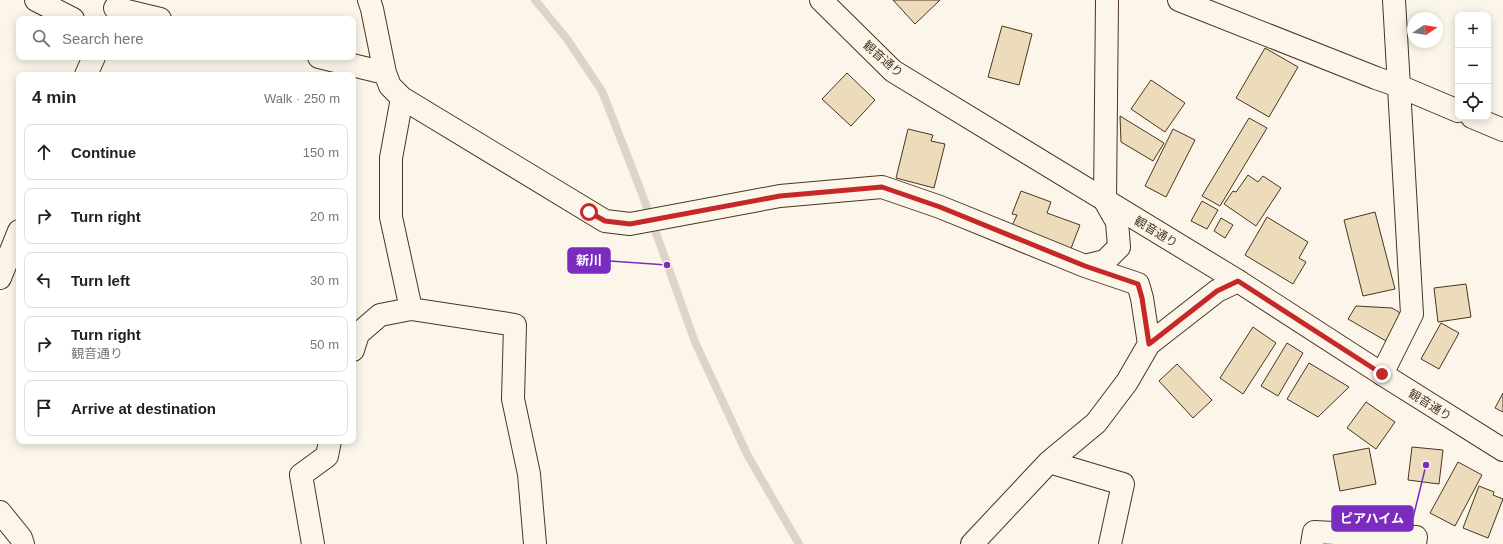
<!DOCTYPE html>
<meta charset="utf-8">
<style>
body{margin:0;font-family:Helvetica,"Noto Sans JP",sans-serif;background:#f2f2f2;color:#222}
.controls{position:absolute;right:12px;top:12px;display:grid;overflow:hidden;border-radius:8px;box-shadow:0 2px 10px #0003}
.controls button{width:36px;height:36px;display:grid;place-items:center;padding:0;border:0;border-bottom:1px solid #e0e0e0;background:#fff;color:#222;font:20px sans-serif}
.compass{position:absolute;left:1407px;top:12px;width:36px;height:36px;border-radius:50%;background:#fff;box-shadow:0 2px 10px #0003;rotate:78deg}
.stop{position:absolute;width:12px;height:12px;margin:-9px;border:3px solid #c62828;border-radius:50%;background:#fff}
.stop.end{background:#c62828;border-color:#fff;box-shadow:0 1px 4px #0008}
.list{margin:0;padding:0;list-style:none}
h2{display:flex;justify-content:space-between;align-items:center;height:52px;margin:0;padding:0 16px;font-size:17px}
h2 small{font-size:13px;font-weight:400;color:#767676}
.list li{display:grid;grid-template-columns:26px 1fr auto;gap:12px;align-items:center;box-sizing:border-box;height:56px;margin:0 8px 8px;padding:0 8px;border:1px solid #e0e0e0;border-radius:8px}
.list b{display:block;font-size:15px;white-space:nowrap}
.list p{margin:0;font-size:13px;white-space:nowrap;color:#767676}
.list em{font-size:13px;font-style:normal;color:#767676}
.icon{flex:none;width:22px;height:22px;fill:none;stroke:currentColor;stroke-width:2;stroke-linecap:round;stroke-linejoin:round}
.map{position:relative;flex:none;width:1503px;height:544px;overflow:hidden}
.search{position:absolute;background:#fff;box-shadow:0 2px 10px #0003;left:16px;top:16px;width:340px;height:44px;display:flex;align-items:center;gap:10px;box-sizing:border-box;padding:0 14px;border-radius:8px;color:#767676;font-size:15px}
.panel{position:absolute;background:#fff;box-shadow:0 2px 10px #0003;left:16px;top:72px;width:340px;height:372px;border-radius:8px}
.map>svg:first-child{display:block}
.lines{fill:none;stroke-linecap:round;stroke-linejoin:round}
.stream{stroke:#dcd4c6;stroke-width:8}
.building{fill:#ecdcbc;stroke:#4a3520}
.minor-casing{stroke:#4a3520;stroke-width:24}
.tertiary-casing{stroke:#4a3520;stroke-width:24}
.minor{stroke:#fbf6e9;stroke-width:22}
.tertiary{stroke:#fbf6e9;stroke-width:22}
.route{stroke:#c62828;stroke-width:5}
.labels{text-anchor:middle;stroke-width:3;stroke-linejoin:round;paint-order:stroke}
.street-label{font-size:12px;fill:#4a3520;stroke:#fbf6e9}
.leader{fill:none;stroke:#7b2cbf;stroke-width:1.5}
.callout-dot{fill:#7b2cbf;stroke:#fbf6e9;stroke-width:1.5}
.callout{fill:#7b2cbf;stroke:#7b2cbf;stroke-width:1.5}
.callout-label{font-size:13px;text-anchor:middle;font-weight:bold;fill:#fff}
</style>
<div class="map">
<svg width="1503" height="544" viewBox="0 0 1503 544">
<rect width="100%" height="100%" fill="#fbf6e9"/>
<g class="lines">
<path class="stream" d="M535 0 567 39 602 91 641 191 695 342 748 456 799 544"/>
</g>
<path class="building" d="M893 0H940L915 24Z
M1002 26 1032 34 1019 85 988 77Z
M1265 48 1298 67 1269 117 1236 98Z
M847 73 875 100 851 126 822 99Z
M1151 80 1185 103 1165 132 1131 109Z
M1120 116 1164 143 1153 161 1121 142Z
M1249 118 1267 128 1220 206 1202 196Z
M908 129 933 135 931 141 945 144 934 188 896 178Z
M1173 129 1195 140 1166 197 1145 186Z
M1248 175 1258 182 1263 176 1281 188 1256 226 1224 204 1233 191 1236 192Z
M1021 191 1051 202 1047 213 1080 225 1070 251 1011 228 1017 215 1012 214Z
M1202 201 1218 210 1207 229 1191 221Z
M1375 212 1395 289 1363 296 1344 220Z
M1267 217 1308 242 1299 258 1306 262 1293 284 1245 255Z
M1221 218 1233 225 1225 238 1214 231Z
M1466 284 1471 317 1438 322 1434 288Z
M1356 306 1392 308 1399 312 1403 328 1393 345 1348 319Z
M1441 323 1459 333 1439 369 1421 359Z
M1253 327 1276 343 1243 394 1220 378Z
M1287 343 1303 353 1278 396 1261 386Z
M1309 363 1349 387 1318 417 1287 399Z
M1177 364 1212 400 1193 418 1159 381Z
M1503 393V412L1495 408Z
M1366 402 1395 422 1376 449 1347 428Z
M1412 447 1443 450 1439 484 1408 480Z
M1369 448 1376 484 1340 491 1333 455Z
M1458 462 1482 475 1455 526 1430 513Z
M1479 486 1494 492 1493 495 1503 499 1488 538 1463 528Z"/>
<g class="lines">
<g class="minor-casing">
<path id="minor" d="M36 0 73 19
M369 0 372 9 385 73 390 86 402 98 605 221 630 224 780 196 882 187 940 207 1085 266 1138 284 1142 298 1149 344
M1179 0 1376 78 1399 86 1458 111
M115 8 160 19
M319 57 385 73
M86 75 94 57
M402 98 391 158V217L411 309
M1472 117 1503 130
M1085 266 1105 261 1119 247 1117 222 1105 201 1107 0
M0 278 19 231
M353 350 358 334 380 315 411 309 515 325 513 399 529 474 535 544
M1382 374 1412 314 1394 0
M1049 462 1123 484 1110 544
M0 512 21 538 23 544
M313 544 301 475 327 456 330 441
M972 544 1049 462 1096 423 1127 382 1149 344 1217 291 1238 281
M1312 544 1314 532 1416 537 1415 544"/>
</g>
<g class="tertiary-casing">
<path id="tertiary" d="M821 0 893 71 1238 281 1382 374 1503 450"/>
</g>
<use href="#minor" class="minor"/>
<use href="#tertiary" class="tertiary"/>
</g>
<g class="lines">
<path class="route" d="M589 212 605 221 630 224 780 196 882 187 940 207 1085 266 1138 284 1142 298 1149 344 1217 291 1238 281 1382 374"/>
</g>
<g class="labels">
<g class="street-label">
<text transform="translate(883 59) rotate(41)" y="4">観音通り</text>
<text transform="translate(1156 232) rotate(31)" y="4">観音通り</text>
<text transform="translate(1430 405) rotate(32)" y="4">観音通り</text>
</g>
</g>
<path class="leader" d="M667 265L610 261M1426 465L1413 518"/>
<g class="callout-dot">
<circle cx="667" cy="265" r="4"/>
<circle cx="1426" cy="465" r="4"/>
</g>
<g class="callout">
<rect x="568" y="248" width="42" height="25" rx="4"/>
<rect x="1332" y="506" width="81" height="25" rx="4"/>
</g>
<g class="callout-label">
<text x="589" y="265">新川</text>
<text x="1372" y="523">ピアハイム</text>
</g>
</svg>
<div class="controls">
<button>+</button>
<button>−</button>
<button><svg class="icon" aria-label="locate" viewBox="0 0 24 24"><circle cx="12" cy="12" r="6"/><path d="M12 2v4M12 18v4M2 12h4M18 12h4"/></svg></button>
</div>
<svg class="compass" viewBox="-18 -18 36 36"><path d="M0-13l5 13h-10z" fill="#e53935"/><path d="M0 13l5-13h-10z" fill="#767676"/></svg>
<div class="stop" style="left:589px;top:212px"></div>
<div class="stop end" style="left:1382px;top:374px"></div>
<div class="search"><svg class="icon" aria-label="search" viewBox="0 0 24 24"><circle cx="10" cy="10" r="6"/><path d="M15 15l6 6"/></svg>Search here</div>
<section class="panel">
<h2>4 min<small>Walk · 250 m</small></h2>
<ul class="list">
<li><svg class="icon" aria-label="ahead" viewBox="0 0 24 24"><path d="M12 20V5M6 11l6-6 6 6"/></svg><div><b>Continue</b></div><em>150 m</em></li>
<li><svg class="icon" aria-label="right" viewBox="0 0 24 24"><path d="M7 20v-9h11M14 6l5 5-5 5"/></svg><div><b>Turn right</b></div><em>20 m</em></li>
<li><svg class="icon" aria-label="left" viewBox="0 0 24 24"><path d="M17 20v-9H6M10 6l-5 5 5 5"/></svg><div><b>Turn left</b></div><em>30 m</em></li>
<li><svg class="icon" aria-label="right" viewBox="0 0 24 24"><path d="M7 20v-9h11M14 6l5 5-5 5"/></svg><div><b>Turn right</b><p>観音通り</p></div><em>50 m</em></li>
<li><svg class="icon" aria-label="arrive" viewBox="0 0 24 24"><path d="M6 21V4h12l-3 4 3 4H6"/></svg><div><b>Arrive at destination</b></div></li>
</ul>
</section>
</div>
